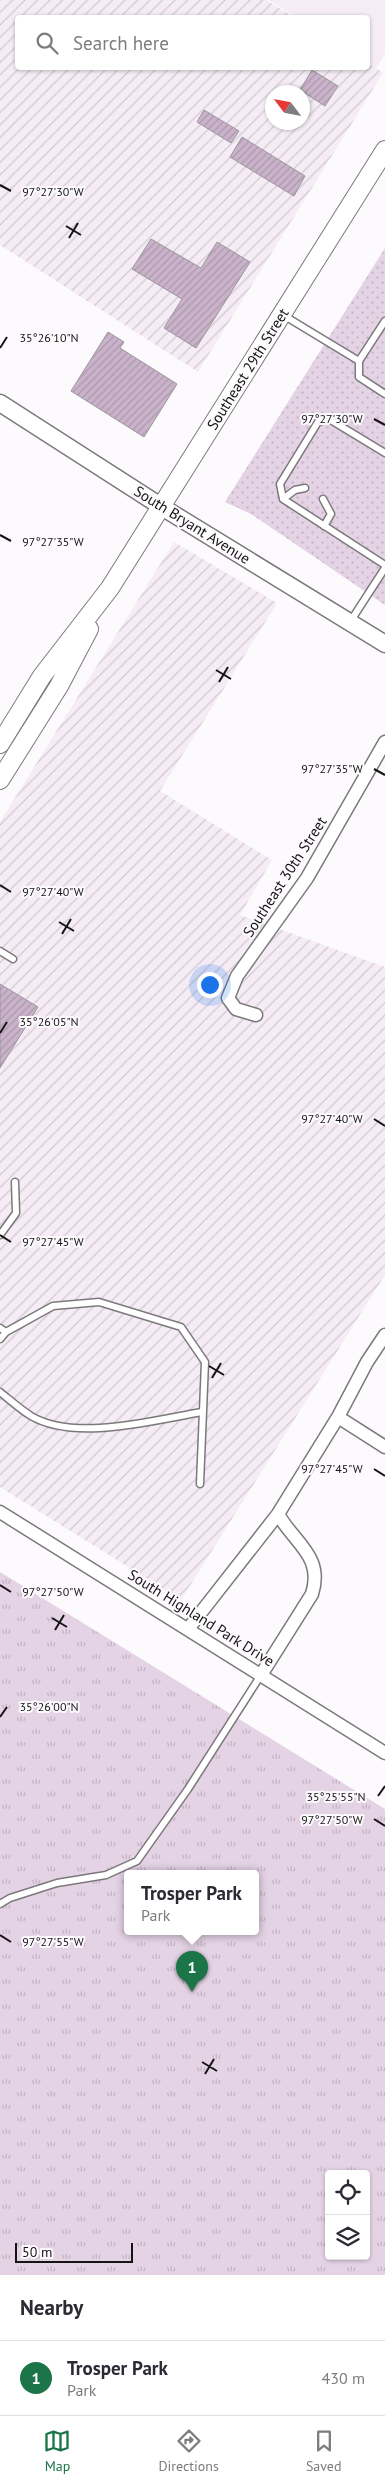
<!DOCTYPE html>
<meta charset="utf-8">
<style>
body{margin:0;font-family:"PT Sans",sans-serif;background:#f7f7f7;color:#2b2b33}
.controls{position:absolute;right:15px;bottom:15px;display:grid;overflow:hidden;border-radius:5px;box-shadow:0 1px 4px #0004}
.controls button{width:45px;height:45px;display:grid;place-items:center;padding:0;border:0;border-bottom:1px solid #e1e1e2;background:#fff;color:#2b2b33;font:25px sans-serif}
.compass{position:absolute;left:265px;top:85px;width:45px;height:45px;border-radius:50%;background:#fff;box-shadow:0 1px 4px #0004;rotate:302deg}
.scale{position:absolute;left:15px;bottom:12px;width:118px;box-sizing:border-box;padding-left:5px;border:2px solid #151415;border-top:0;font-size:14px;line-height:18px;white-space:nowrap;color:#151415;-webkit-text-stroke:4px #fdfafd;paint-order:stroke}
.you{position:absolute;left:209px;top:984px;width:18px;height:18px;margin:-12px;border:4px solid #fff;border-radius:50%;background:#1a73e8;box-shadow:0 0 0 8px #1a73e833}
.badge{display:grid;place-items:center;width:32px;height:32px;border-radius:50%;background:#1c7549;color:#fff;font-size:16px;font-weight:700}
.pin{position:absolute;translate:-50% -41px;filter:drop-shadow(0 1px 2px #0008)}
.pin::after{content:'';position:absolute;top:26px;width:18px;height:15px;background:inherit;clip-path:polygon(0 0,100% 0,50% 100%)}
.popup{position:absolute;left:124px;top:1870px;width:135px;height:65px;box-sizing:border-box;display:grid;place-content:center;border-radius:5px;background:#fff;filter:drop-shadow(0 1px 4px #0005);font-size:16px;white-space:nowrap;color:#7c7c81}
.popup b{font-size:19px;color:#2b2b33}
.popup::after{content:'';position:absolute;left:50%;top:100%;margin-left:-10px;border:10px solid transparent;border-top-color:#fff}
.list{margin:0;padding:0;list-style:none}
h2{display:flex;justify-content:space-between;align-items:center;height:65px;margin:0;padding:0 20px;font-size:21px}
h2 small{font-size:16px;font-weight:400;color:#7c7c81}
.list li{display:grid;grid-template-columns:32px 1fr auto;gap:15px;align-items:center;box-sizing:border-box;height:75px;padding:0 20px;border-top:1px solid #e1e1e2}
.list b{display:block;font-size:19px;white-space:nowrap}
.list p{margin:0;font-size:16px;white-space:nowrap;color:#7c7c81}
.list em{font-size:16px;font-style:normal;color:#7c7c81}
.icon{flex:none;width:28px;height:28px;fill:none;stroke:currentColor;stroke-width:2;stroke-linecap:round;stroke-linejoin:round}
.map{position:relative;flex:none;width:385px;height:2275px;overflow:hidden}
.search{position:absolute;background:#fff;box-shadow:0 1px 4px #0004;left:15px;right:15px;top:15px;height:55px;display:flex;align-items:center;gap:12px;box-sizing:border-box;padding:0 18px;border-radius:5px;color:#7c7c81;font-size:19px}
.sheet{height:140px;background:#fff}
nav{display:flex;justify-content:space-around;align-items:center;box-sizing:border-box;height:70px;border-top:1px solid #e1e1e2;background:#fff;font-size:14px;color:#7c7c81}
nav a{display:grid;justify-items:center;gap:2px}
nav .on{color:#1c7549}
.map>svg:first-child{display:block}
.built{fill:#f5ecf5}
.industrial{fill:url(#industrial-furrows);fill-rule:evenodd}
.grass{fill:url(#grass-dots)}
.park{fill:url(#park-tufts);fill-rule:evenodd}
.building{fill:url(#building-hatch);stroke:#9a989a}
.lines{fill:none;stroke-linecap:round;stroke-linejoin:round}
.service-casing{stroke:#7c797c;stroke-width:9}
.minor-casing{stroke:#7c797c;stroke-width:15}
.tertiary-casing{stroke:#7c797c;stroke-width:19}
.secondary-casing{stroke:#7c797c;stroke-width:20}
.service{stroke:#fff;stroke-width:6}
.minor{stroke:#fff;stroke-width:12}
.tertiary{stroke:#fff;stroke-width:16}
.secondary{stroke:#fff;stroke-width:18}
.ticks{fill:none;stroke:#151415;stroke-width:2}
.labels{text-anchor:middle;stroke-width:4;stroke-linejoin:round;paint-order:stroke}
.street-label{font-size:15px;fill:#151415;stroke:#fdfafd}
.ticks-label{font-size:12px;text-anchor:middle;fill:#151415;stroke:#fdfafd;stroke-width:4;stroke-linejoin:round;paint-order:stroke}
</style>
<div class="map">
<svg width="385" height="2275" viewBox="0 0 385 2275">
<defs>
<pattern id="industrial-furrows" width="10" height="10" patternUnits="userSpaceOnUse" patternTransform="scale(1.25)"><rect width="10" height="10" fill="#f5ecf5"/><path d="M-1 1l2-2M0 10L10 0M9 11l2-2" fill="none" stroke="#d1cad1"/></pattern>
<pattern id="grass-dots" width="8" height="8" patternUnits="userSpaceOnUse" patternTransform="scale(1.25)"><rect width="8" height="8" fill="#e4d2e5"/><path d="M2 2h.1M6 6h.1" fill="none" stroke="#c3b3c4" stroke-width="1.8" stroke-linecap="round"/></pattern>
<pattern id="park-tufts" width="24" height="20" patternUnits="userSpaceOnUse" patternTransform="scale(1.25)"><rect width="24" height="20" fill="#e4d2e5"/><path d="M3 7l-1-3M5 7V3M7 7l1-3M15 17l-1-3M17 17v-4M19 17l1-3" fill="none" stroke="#c3b3c4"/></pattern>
<pattern id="building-hatch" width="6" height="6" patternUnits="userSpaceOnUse" patternTransform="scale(1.25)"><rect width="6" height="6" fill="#c9b2ca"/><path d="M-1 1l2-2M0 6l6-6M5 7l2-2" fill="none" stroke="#ac98ad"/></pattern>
</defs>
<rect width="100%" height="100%" fill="#fdfafd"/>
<path class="built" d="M269 0H385V54L376 68 368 63V18L296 17Z"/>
<path class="industrial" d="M0 0H266L294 17 18 18V68H368V63L383 73 198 372 0 245ZM272 92H302V122H272Z
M174 542 277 603 160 791 272 860 240 915 385 967V1275L181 1600 0 1487V822Z"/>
<path class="grass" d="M385 248V605L251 514 225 502Z"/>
<path class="park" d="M0 1572 385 1809V2275H0ZM128 1873H256V1931H128ZM329 2174H366V2256H329Z"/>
<path class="building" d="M312 70 338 86 325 106 300 90Z
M204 110 239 131 231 143 197 122Z
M242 137 305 176 294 196 230 157Z
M151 239 201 268 217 242 250 262 196 348 164 328 182 299 132 269Z
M108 332 124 342 120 348 177 384 144 437 71 391Z
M0 984 38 1007 0 1068Z"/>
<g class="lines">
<g class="service-casing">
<path id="service" d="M283 315 359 361
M385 321 359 361V377L385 394
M385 453 329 419 318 422 280 484 283 499 385 565
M283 499 295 490 305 488
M323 499 331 514 324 526
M350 622 385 568
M0 951 13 959
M0 1235 16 1213 15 1182
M0 1328 6 1332 0 1339
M6 1332 53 1306 99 1302 181 1327 205 1362 200 1484
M0 1392C10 1400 20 1409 31 1416 75 1442 154 1420 202 1412
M0 1904 10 1898 57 1883 106 1875 137 1861 188 1789 261 1675"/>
</g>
<g class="minor-casing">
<path id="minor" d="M256 1015 236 1009 228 998 237 976 307 878 385 742
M338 1417 385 1447
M0 1512 385 1753
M188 1629 278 1514 338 1417 367 1362 385 1335
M261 1675 312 1594C324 1556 294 1543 278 1514"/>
</g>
<g class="tertiary-casing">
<path id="tertiary" d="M0 403 162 507 385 644"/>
</g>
<g class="secondary-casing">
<path id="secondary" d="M0 744 42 676 110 588 385 150
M0 780 59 686 89 629"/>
</g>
<use href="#service" class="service"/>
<use href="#minor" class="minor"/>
<use href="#tertiary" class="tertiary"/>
<use href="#secondary" class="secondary"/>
</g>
<path class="ticks" d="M0 185 11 191M66 226 81 235M69 238 78 223M0 348 7 337M374 419 385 425M0 535 11 541M216 670 231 679M219 682 228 667M374 769 385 775M0 885 11 892M59 922 74 931M62 934 71 919M0 1033 7 1022M374 1119 385 1126M0 1235 11 1242M209 1366 224 1375M212 1378 221 1363M374 1469 385 1476M0 1585 11 1592M52 1618 67 1627M55 1630 64 1615M0 1717 7 1707M378 1796 385 1786M374 1819 385 1826M0 1935 11 1942M202 2062 217 2071M205 2074 214 2059"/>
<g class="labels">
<g class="street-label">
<text transform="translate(248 369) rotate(-58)" y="5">Southeast 29th Street</text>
<text transform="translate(192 525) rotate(32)" y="5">South Bryant Avenue</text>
<text transform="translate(285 877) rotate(-57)" y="5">Southeast 30th Street</text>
<text transform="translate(201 1618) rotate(32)" y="5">South Highland Park Drive</text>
</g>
</g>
<g class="ticks-label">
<text x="53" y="196">97°27'30"W</text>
<text x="49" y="342">35°26'10"N</text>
<text x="332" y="423">97°27'30"W</text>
<text x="53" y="546">97°27'35"W</text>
<text x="332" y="773">97°27'35"W</text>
<text x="53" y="896">97°27'40"W</text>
<text x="49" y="1026">35°26'05"N</text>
<text x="332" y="1123">97°27'40"W</text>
<text x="53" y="1246">97°27'45"W</text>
<text x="332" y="1473">97°27'45"W</text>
<text x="53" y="1596">97°27'50"W</text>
<text x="49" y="1711">35°26'00"N</text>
<text x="336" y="1801">35°25'55"N</text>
<text x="332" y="1824">97°27'50"W</text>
<text x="53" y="1946">97°27'55"W</text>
</g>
</svg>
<div class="controls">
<button><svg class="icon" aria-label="locate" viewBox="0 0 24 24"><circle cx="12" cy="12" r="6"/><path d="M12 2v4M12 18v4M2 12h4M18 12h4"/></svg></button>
<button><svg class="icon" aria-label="layers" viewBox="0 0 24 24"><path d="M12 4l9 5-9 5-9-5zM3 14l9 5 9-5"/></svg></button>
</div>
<svg class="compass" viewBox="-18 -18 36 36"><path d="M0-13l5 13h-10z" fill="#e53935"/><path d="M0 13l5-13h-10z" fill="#7c7c81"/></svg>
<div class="scale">50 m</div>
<div class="you"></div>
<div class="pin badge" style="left:192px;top:1992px">1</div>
<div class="popup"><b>Trosper Park</b>Park</div>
<div class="search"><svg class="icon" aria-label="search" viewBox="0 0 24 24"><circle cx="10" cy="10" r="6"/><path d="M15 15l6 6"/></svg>Search here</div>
</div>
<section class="sheet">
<h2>Nearby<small></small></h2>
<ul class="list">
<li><span class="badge">1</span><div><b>Trosper Park</b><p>Park</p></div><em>430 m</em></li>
</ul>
</section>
<nav>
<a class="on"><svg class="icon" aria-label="map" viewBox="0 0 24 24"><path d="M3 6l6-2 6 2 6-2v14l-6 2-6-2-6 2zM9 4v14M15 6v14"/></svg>Map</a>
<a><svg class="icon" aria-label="directions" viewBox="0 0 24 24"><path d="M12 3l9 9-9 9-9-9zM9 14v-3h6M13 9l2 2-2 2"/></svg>Directions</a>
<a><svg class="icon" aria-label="saved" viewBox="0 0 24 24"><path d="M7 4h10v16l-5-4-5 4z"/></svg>Saved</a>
</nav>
